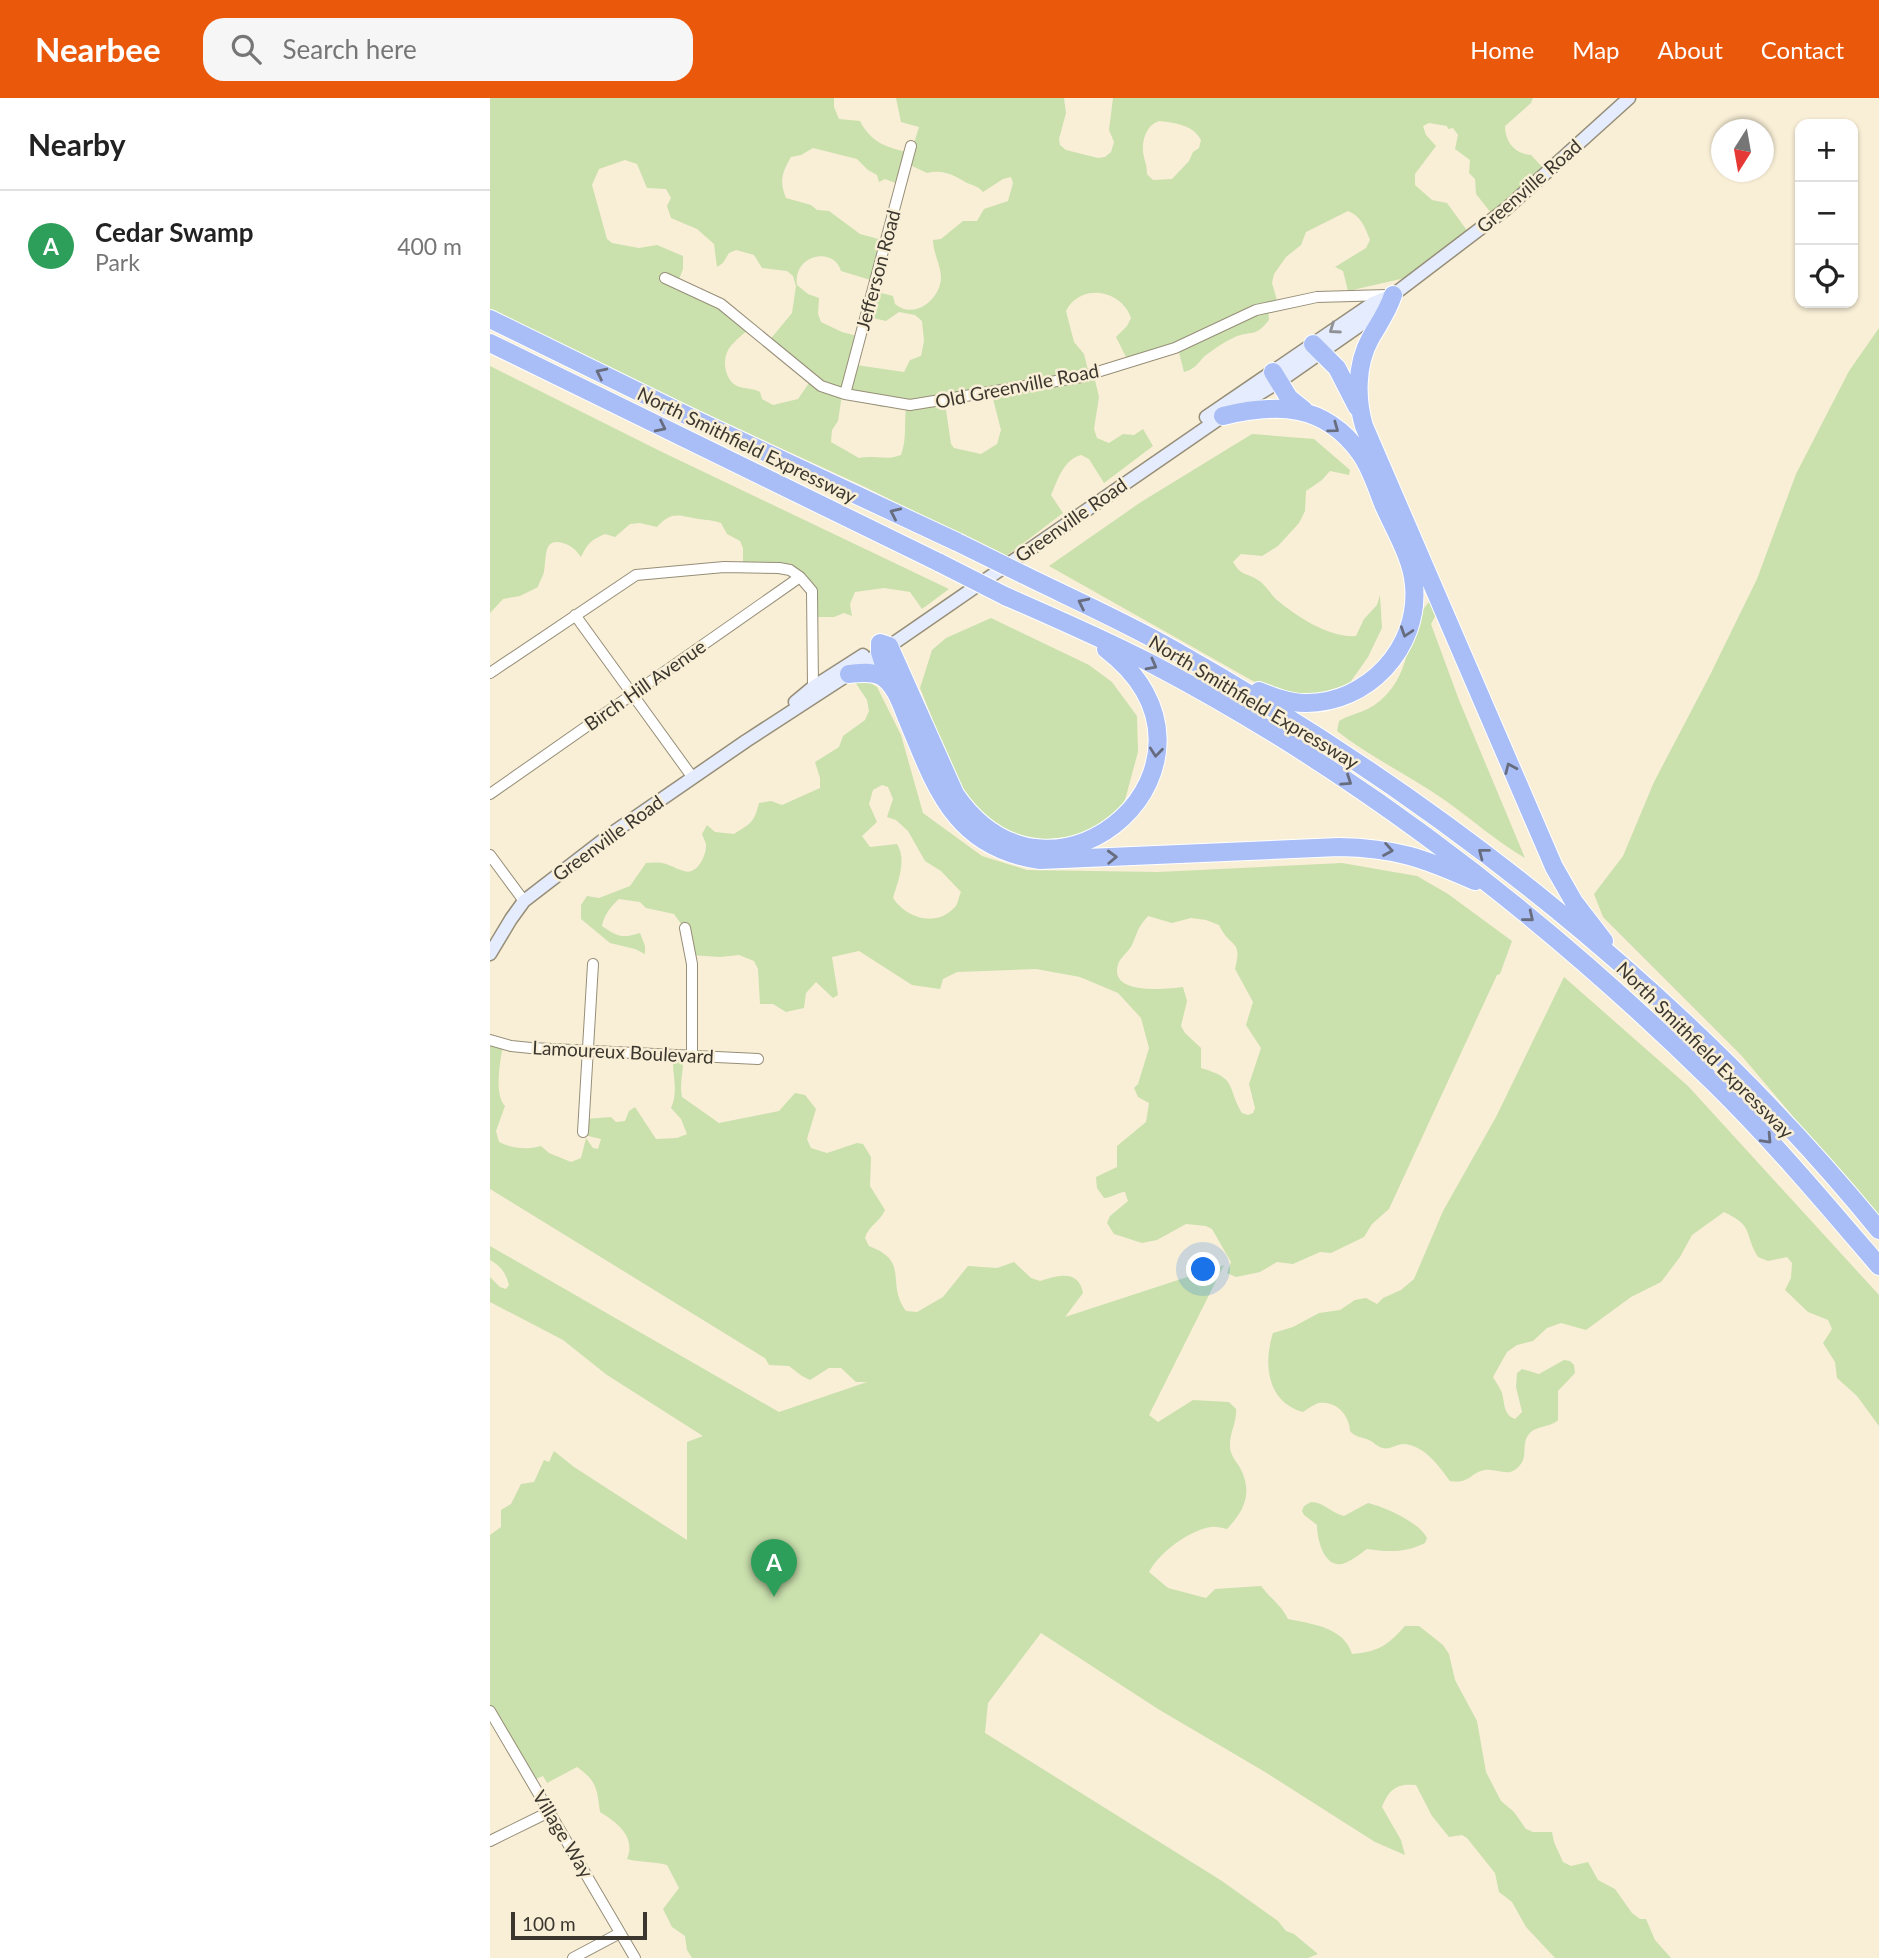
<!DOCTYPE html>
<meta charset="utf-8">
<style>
body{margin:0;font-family:Lato,sans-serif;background:#f6f6f6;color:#222}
.controls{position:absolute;right:21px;top:21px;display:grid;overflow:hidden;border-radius:14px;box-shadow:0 2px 5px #0004}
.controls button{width:63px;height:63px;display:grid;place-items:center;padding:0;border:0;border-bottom:2px solid #e0e0e0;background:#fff;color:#222;font:35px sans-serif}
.compass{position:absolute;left:1221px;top:21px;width:63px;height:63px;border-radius:50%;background:#fff;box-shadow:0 2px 5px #0004;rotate:191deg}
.scale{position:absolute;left:21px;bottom:18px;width:136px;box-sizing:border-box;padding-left:7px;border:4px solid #3b372e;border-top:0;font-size:19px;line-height:24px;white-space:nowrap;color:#3b372e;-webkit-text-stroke:5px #f9efd7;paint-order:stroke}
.you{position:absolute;left:714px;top:1172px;width:24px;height:24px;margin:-18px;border:5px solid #fff;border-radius:50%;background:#1a73e8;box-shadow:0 0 0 10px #1a73e833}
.badge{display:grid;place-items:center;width:46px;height:46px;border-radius:50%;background:#ea580c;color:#fff;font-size:23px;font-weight:700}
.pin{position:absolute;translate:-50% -58px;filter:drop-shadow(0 2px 4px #0008)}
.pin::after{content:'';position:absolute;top:37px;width:24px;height:21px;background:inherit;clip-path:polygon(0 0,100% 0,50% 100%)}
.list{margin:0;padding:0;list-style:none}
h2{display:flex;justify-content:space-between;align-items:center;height:91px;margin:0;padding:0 28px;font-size:30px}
h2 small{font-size:23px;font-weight:400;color:#767676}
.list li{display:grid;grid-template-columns:46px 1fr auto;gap:21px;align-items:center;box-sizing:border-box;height:112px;padding:0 28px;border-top:2px solid #e0e0e0}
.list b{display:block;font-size:26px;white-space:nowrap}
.list p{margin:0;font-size:23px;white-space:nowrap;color:#767676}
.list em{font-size:23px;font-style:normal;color:#767676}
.icon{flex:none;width:38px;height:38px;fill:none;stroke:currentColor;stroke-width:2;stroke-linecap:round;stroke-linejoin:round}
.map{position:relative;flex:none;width:1389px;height:1860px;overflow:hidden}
header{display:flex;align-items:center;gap:42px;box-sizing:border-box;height:98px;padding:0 35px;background:#ea580c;color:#fff}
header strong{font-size:33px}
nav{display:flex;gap:38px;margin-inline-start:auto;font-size:24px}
.search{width:490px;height:63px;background:#f6f6f6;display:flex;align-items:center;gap:18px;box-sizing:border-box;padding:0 24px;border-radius:21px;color:#767676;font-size:26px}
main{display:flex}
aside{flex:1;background:#fff}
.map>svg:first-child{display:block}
.green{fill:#cae0ad;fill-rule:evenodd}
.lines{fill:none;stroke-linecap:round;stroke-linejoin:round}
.street-casing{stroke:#978e78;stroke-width:12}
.secondary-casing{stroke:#978e78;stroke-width:15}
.highway-casing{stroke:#fff;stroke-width:20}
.street{stroke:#fff;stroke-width:10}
.secondary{stroke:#e5ecfd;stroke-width:12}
.highway{stroke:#a9bef7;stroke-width:18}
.highway-bridge-casing{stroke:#fff;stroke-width:20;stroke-linecap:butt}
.highway-bridge{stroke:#a9bef7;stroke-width:18}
.oneway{stroke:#909296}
.oneway2{stroke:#676d7e}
.labels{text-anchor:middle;stroke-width:5;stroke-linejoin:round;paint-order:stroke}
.street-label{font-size:19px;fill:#3b372e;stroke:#f9efd7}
</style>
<header>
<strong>Nearbee</strong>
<div class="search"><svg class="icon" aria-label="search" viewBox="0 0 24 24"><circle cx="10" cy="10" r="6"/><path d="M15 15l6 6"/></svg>Search here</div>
<nav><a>Home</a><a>Map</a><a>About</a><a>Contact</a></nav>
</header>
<main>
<aside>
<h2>Nearby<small></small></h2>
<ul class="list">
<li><span class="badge" style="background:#2e9e5b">A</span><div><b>Cedar Swamp</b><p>Park</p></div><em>400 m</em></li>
</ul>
</aside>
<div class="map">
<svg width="1389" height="1860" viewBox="0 0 1389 1860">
<rect width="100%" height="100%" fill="#f9efd7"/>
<path class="green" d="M0 0H344V9L349 21 370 23C381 45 398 50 421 55L429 29 411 24 406 0H574L576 15 569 41 570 47 576 52 608 60 615 59 621 54 624 44 619 32 623 0H1043L1041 5 1015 28C1015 44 1025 56 1041 57L1055 72 1005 120 986 96 985 81 979 75 980 62 965 51 968 37 963 30 958 31 957 28 939 25 933 28 936 37 946 48 925 76V87L942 102 957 105 981 138 915 180 858 193 853 173 845 169 876 150 880 142C875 129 871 118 858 113L816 134 811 147 796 159 784 176 782 185 788 206 778 210 779 222C765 240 762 232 745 239 736 243 724 251 716 257 708 264 706 271 694 274L688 251 639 265 626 239 637 228 641 220C631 191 590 185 576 213L584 244 594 256 599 276 604 278 609 299 604 331 607 340 619 345 633 336 644 337 653 331 663 348 614 385 599 361 591 357C573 362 568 382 561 397L573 415 515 459 375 389 199 308 184 304 0 212ZM670 23C686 25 703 27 711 42L709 50 703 54 699 63 682 81 663 82 657 76C657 65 653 60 653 52 652 41 658 25 670 23ZM323 50 367 61 378 72 387 77 389 84 395 81 413 88 420 67 437 75C453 71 464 77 477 85 484 88 488 88 493 94L513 81 521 79 523 85 518 103 494 111 487 123H473L451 141 443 142C443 155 451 167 451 180 450 202 424 222 405 206L403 198 387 194 378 219 396 223 409 214 425 217 432 223 434 243 431 258 420 262 414 274 366 267 371 239 352 234 331 224 328 216 329 200 318 196 307 187C303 156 344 148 351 173L387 184 396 143 370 136 339 113 327 112 321 107 296 100C289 83 292 75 301 59L311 57ZM135 62 147 66 157 90 176 91 181 100 177 108 181 120 207 131 224 146 227 169 233 165 239 155 246 152 264 157 272 170 297 173 303 178 306 188 302 215 278 244 321 282 308 301 283 307 272 301 270 294C263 290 255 291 247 288 235 282 232 263 238 252 243 244 252 237 259 231L188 184 193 171V158L167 147 149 150 122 145 117 141 102 87 109 71ZM352 297 392 309H416C414 326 417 341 411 357 396 363 384 357 369 360L341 344 342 332 348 323ZM502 297 511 332 507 346 491 356 464 350 461 346 455 305Z
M1389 230V1120L1251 957 1113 819 1104 796 1133 758 1164 684 1219 579 1267 481 1306 376 1359 273Z
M0 268 170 353 459 491 432 511 420 494 394 490 365 494 360 506 362 518 354 515 344 519H324L322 502 304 475 253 468V450L250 443 237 436 231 425C223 422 216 422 209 421 189 418 182 412 167 429L150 425 140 426 125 439 115 436C102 441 97 446 91 459 85 451 82 448 73 445 52 439 57 461 54 473 54 477 49 484 48 489L30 498 13 501 0 515Z
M762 336 824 341 860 372 859 377 840 373 832 382 816 393 815 413 809 425 788 448 772 458 751 456 743 464C752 479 756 474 768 482 776 487 781 497 787 502 807 519 840 540 866 538L874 521 887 507 890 497 892 530 878 559 859 586 825 597 786 596 559 468 651 404Z
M939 504 948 513 941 526 969 602 1035 760C1006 743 984 723 956 703 921 678 881 660 847 633L849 623C865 614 877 615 892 601 924 573 915 529 939 504Z
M501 520 599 567 622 584 647 618 648 654 635 702 628 713 592 738 525 744 483 716 447 644 442 620 430 590 442 552 456 540Z
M363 574 387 589 411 637 433 715 492 758 537 772 668 774 852 765 927 778 958 796 1022 843 1010 876 1007 877 899 1111 882 1126 874 1139 841 1155 830 1154 803 1166 787 1164 770 1174 746 1179 737 1175 741 1164 722 1131 716 1128 696 1126 667 1142 652 1145 624 1136 617 1125 620 1118 638 1103 635 1094C628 1094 622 1100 614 1100L607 1090 606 1079 627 1069V1048L656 1024 659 1005 648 999 644 990 648 986 659 950 651 920 628 895 590 879 546 871 467 874 453 881 450 891 422 887 369 853 342 859 348 897 343 900 326 884 316 895 314 910 296 914 283 906H270L268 871 264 863 249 857 230 859 200 857 194 830 184 816 156 810 150 804 129 801C121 808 114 817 112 828 126 838 132 841 150 835L155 848V856L145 851 120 845 91 821V807L97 798 109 800 140 788 156 765C178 763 175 767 194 773 207 778 217 757 216 746 215 743 213 739 212 736L217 727 225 734 244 736C261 725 264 725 269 705L281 703 292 707 330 690V680L325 664 349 649 353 638 375 622 379 613 377 602 361 578ZM392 687 398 689 403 701 397 719 406 722 418 733 435 763 451 773 471 794C469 798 468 806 465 809 446 830 416 820 403 800 408 783 417 762 407 746L380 749 372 738 387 724 379 706 383 692ZM658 818 682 825 701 820 716 822 729 827C740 851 753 840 745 871L763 904 756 927 771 950 759 986 765 1010 763 1015 758 1017 752 1015C736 987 748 981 711 970V950L695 935 691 928 697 903 693 889C678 891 615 898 629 864 632 858 639 853 642 847 649 832 646 832 658 818Z
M1074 879 1198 988 1389 1197V1328L1367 1298 1347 1280 1345 1264 1333 1245 1342 1231 1338 1222 1318 1214 1295 1192 1301 1180 1302 1165 1297 1159 1278 1163 1268 1159C1253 1134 1265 1129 1234 1114L1202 1137 1190 1159 1171 1184 1141 1199 1096 1232 1071 1225 1057 1230 1043 1243 1027 1247 1017 1254 1003 1279C1006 1284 1010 1290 1012 1295 1015 1306 1013 1316 1025 1321L1032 1314 1026 1289 1027 1275 1032 1271 1049 1276 1074 1262 1080 1263 1084 1267 1085 1275 1068 1293V1322C1060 1330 1046 1327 1039 1336 1031 1345 1038 1359 1030 1367 1019 1381 1008 1370 995 1372 979 1375 981 1386 960 1383 948 1367 935 1348 914 1346 906 1346 900 1352 893 1350 887 1349 884 1344 879 1342 870 1338 866 1340 860 1333 860 1318 846 1302 829 1305 824 1306 818 1311 813 1314 777 1304 773 1266 783 1235L803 1229 829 1215 850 1212 865 1202 876 1200 887 1206 893 1200 911 1192 924 1181 953 1113 1006 1019Z
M0 944 13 948C10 963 4 997 15 1008L6 1033 9 1044C24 1051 35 1052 51 1048L59 1055 81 1064 91 1060 96 1040 103 1050 108 1051 111 1041 94 1037 95 1021 121 1019 126 1024 135 1023 139 1013 145 1009 166 1041 187 1040 197 1036 191 1021 181 1010C189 992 182 978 183 959H193C194 973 189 985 192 999L229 1025 289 1013 305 995 315 997 326 1011 317 1041 321 1050 337 1055 367 1045 373 1046 381 1059 380 1088 395 1112C390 1124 378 1128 375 1140L379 1148C421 1164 395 1184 416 1213L427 1214 453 1199 478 1168 507 1170 524 1164 541 1180 550 1183C567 1177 589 1171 593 1195L575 1219 734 1167 659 1317 668 1324 703 1302 739 1304 746 1311C747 1325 739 1336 740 1348 740 1356 745 1362 749 1368 763 1393 756 1411 737 1431 732 1430 725 1428 721 1429 699 1432 669 1455 659 1474L678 1490 716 1500 725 1491 771 1488C780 1500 791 1507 798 1521 822 1526 854 1529 862 1556 888 1554 898 1547 915 1528H929L953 1547 959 1556 965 1582 987 1623 996 1674 1011 1703 1024 1714 1036 1731 1043 1734H1062L1064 1744 1073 1764 1081 1768 1098 1764 1108 1782 1125 1791 1142 1815 1150 1821H1156L1165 1842 1181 1860H1065L1036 1829 1022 1804 1009 1794 1005 1775 977 1740 972 1737 959 1739 942 1718 926 1687C907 1685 899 1691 892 1709L911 1742 915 1757 885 1744 775 1674 668 1611 551 1535 498 1605 495 1635 732 1783 788 1823 796 1833 804 1836 828 1856 818 1860H202L197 1852 195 1838 182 1829 173 1811 189 1790 177 1767C163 1763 151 1765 137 1761 146 1739 128 1725 110 1714 107 1691 107 1683 87 1669L57 1685 53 1678 44 1682 0 1609V1437L11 1429V1412L21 1406 31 1386 44 1384 54 1362 59 1364 64 1353 84 1369 197 1442V1344L213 1338 117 1277 73 1242 0 1204V1179L10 1189 16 1191 19 1187C16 1175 10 1167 0 1162V1148L289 1314 377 1284H366L351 1270H339L320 1282 312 1278 299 1268 279 1267 275 1260 0 1091Z
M821 1404C834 1404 841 1415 854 1418L878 1405C895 1409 929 1424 937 1440L935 1445C916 1455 897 1454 877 1451 870 1456 860 1464 852 1466 833 1469 827 1440 827 1427L814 1417 812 1413 814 1408Z"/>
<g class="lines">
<g class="street-casing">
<path id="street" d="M175 180 231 206 331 288 355 296 420 307 591 279 685 250 766 212 827 199 897 197
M355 296 421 48
M85 517 203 680
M0 575 146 477 234 469 289 470 300 472 310 479 322 493 323 589
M0 696 310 479
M0 757 34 803
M195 830 202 866V957
M0 942 21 948 41 950 268 961
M93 1034 103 866
M0 1613 145 1860
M0 1743 59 1714
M83 1860 130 1835"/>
</g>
<g class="secondary-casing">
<path id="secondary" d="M716 319 883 205 902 197
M305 604 323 589 373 557
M0 856 21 821 34 803 121 736 256 643 359 576 733 318 790 283 889 214 903 197 1016 111 1139 0"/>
</g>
<g class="highway-casing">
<path id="highway" d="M903 197C897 215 889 225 880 241 866 267 866 301 874 328L1064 769 1084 804 1114 843
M0 221 200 319 467 444
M0 245 450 465
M823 246 847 270 867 309
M783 274 799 300 814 312
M733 318C787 305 834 305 870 355 881 370 887 391 894 408 905 433 922 460 924 487 930 550 877 606 815 605 799 605 784 599 769 593
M532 476C583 501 635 524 684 552 949 701 1196 896 1389 1132
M515 498C565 520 614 541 662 566 870 675 1057 821 1224 985 1283 1043 1336 1106 1389 1168
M359 576C369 575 381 573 391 578 404 585 411 605 416 618 446 690 464 750 550 762L849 749C906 750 933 760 985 783
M400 586 390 554V545L399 548 465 696C565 842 761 662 616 551"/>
</g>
<use href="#street" class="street"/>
<use href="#secondary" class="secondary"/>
<use href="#highway" class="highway"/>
<g class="highway-bridge-casing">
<path id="highway-bridge" d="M467 444 532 476
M450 465 515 498"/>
</g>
<use href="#highway-bridge" class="highway-bridge"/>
</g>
<defs><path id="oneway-chevron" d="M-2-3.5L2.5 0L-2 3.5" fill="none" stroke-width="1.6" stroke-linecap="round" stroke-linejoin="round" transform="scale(1.75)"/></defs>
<use class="oneway" href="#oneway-chevron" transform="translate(844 231) rotate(145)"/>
<g class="oneway2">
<use href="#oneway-chevron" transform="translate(111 275) rotate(-154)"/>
<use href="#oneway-chevron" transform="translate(171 329) rotate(26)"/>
<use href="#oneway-chevron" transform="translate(844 330) rotate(36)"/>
<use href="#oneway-chevron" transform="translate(405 415) rotate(-155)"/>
<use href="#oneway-chevron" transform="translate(593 505) rotate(-154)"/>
<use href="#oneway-chevron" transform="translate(916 534) rotate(108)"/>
<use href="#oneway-chevron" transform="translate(662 567) rotate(28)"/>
<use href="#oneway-chevron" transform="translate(666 654) rotate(96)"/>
<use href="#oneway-chevron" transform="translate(1020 670) rotate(-114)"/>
<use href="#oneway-chevron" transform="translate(857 683) rotate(34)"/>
<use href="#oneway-chevron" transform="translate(898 752) rotate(10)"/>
<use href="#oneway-chevron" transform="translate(993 755) rotate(-142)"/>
<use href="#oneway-chevron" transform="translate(622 759) rotate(-2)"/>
<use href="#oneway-chevron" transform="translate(1039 819) rotate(39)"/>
<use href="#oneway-chevron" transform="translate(1277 1041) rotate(47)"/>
</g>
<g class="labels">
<g class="street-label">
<text transform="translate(1039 88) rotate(-41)" y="7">Greenville Road</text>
<text transform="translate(388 172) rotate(-75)" y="7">Jefferson Road</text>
<text transform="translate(527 288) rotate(-11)" y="7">Old Greenville Road</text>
<text transform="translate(257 347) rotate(26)" y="7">North Smithfield Expressway</text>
<text transform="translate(581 422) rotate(-35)" y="7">Greenville Road</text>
<text transform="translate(155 587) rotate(-35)" y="7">Birch Hill Avenue</text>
<text transform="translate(764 604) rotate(31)" y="7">North Smithfield Expressway</text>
<text transform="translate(118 740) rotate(-36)" y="7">Greenville Road</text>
<text transform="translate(1215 952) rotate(45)" y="7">North Smithfield Expressway</text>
<text transform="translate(133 954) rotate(3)" y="7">Lamoureux Boulevard</text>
<text transform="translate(73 1736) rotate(59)" y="7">Village Way</text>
</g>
</g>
</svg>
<div class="controls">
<button>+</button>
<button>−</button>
<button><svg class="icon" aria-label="locate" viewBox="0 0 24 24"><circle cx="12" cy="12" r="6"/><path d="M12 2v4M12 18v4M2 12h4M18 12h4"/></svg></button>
</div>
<svg class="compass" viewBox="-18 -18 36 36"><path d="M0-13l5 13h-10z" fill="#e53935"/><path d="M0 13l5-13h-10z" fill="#767676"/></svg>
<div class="scale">100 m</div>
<div class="you"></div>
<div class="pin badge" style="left:284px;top:1499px;background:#2e9e5b">A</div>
</div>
</main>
